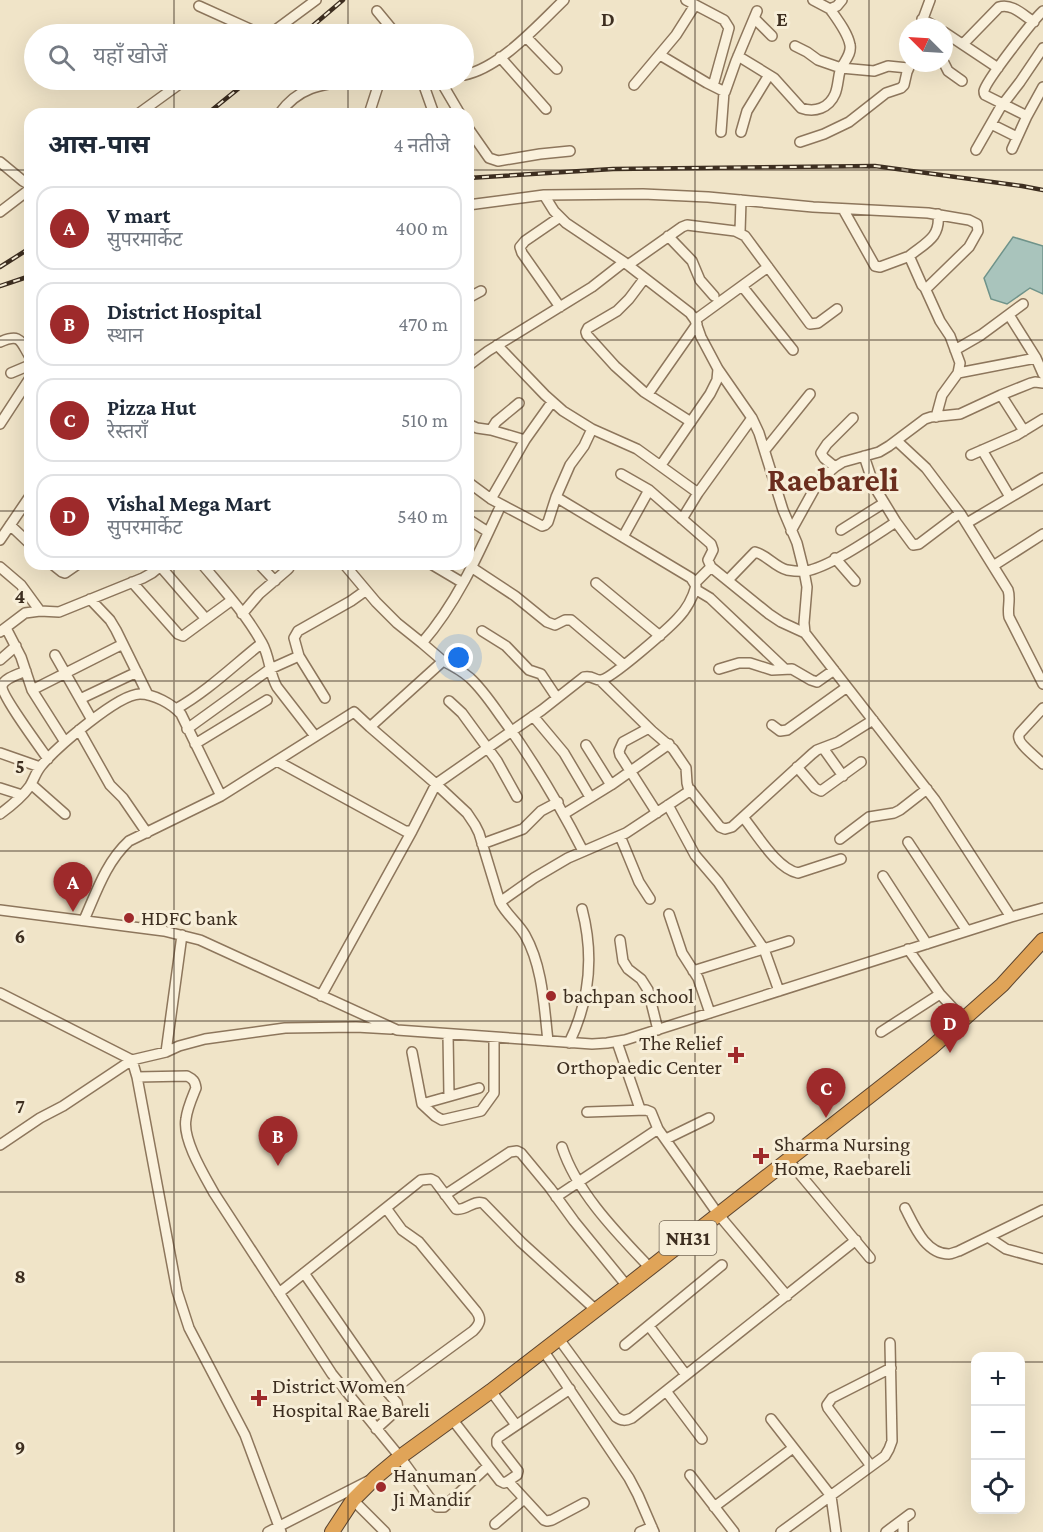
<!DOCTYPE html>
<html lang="hi">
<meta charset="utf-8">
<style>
body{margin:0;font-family:"Crimson Pro","Noto Sans Devanagari",serif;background:#f2f2f3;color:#1f2937}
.controls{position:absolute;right:18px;bottom:18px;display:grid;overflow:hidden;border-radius:12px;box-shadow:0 6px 24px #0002}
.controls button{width:54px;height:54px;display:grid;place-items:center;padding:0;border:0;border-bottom:2px solid #e0e1e3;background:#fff;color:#1f2937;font:30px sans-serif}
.compass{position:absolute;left:899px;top:18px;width:54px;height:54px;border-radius:50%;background:#fff;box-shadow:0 6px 24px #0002;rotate:294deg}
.you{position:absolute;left:459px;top:658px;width:21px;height:21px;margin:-15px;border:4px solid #fff;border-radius:50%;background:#1a73e8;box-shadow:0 0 0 9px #1a73e833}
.badge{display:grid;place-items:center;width:39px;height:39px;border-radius:50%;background:#9e2a2b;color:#fff;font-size:20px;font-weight:700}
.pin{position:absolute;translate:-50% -50px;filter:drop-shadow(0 2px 3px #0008)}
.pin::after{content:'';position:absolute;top:32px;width:21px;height:18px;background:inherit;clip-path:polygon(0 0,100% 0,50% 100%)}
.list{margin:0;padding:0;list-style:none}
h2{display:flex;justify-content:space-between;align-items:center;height:78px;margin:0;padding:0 24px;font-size:26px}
h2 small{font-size:20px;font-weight:400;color:#747a83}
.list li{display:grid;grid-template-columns:39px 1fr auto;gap:18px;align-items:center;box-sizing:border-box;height:84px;margin:0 12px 12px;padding:0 12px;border:2px solid #e0e1e3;border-radius:18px}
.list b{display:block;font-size:22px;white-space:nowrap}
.list p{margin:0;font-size:20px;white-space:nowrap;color:#747a83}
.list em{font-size:20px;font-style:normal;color:#747a83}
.icon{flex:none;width:33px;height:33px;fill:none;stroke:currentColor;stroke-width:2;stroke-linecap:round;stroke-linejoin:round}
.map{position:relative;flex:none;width:1043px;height:1532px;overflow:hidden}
.search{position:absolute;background:#fff;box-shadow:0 6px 24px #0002;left:24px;top:24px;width:450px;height:66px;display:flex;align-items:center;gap:15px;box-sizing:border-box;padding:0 21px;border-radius:33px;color:#747a83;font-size:22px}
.panel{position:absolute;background:#fff;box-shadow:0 6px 24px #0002;left:24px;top:108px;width:450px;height:462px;border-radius:18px}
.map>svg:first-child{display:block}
.water{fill:#a9c4bc;stroke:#6f938a;stroke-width:1.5}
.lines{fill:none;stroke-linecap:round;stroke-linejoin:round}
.minor-casing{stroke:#8d765c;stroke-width:12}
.highway-casing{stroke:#5b4430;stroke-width:16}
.minor{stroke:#faf1dc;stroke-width:9}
.highway{stroke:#e0a458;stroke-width:14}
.rail-casing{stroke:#3d2e20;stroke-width:4.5}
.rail{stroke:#f7eed8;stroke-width:2;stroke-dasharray:7;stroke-linecap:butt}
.grid{fill:none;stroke:#3d2e20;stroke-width:1.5;stroke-opacity:0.55}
.poi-dot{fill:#9e2a2b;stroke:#f7eed8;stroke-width:2}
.labels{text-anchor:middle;stroke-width:6;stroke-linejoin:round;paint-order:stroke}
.shield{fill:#f7eed8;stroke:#756857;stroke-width:1.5}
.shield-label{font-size:20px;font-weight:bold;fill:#3d2e20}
.poi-label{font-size:21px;fill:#3d2e20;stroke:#f7eed8;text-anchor:start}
.town-label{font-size:33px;font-weight:bold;fill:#6b2e1e;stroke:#f7eed8}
.grid-label{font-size:20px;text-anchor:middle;font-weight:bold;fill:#3d2e20;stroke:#f7eed8;stroke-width:6;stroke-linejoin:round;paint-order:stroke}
</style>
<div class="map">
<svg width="1043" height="1532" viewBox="0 0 1043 1532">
<rect width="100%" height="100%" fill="#f0e4c8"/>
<path class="water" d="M1013 237 1043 246V294L1030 288 1007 304 991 299 984 278Z"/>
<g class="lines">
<g class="minor-casing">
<path id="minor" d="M686 0 724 20 729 28 713 86
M813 0 830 9 837 6 842 0
M199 6 261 34
M377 11 396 34
M1043 11C1034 19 985 82 984 91 984 92 984 94 985 95L1027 116 1043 87
M754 18 772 36
M922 19 936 27
M920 27 930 0
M944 32 998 68
M270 34 316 0
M526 37 557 69
M963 44 999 7C1012 3 1023 15 1034 22
M795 46 807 52 818 60 841 68 874 71 888 66 908 68
M660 55 707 83 725 92 736 61 757 11
M738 56 774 78 801 108C815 113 829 108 835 94 838 87 838 78 840 71 843 62 852 55 850 45 848 33 837 19 830 9
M500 57 546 109
M944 63 948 71 962 81
M464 75C500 68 538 25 564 0
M297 80 305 90
M376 80C398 82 418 84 441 80
M440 80 460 114
M423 83 434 114
M634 85 676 35 695 5
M138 114 185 80
M279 114C299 86 323 84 354 80
M369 114 380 80
M991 124 1017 137
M468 128 489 158 498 161 540 154 570 151
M721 132 724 92
M741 132 747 111 769 75
M800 142 824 134 849 122 886 93 901 88 904 85 907 72 911 63
M1012 149 1027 116
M976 150 1000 108 1020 82 1043 48
M0 162 23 181 30 185
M468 205 544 195
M0 212 30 189
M740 232 741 200
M668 236 692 261 700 280 714 296
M908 257C925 243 941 238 938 214
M624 262 566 223 554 211 544 195 643 194 708 197 813 207 928 213 969 220 977 224 978 231 969 247 929 286 925 288 922 285 910 258 907 257 880 267 875 266 843 209
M628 265 682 227 687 225 735 231 745 236 810 324 818 323 837 309
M644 279 629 299 617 311 588 328 586 332 587 335 615 366 644 392 691 422
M742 286 793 350
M925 288 940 321 950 336 960 363 958 373 942 395 936 417
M468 298 481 291
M560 307 522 253 520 247 525 241 560 217
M1009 315 1036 358 1043 374
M695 320 768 267
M0 342C21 333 20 341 30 357
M497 345 545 395 563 411 592 429 637 449 698 493
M955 350 981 335 1023 304
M468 366 488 351 592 287 624 262 690 313 695 320 701 337 718 369 752 418 759 433 783 510 797 543 804 571 807 587 804 623 805 633 935 800 1011 917
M11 373 30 365
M958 373 1036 358
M648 394 697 324
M1001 395 1024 431
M0 424 30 378
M468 424 477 428 491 430 525 440 552 402
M491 430 496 422 519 403
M897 441 926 468 960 513
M765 450 810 394
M982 450 1010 497
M971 455 1017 435 1043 419
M864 456 874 486 896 522 913 545 919 544 960 513 1008 590C1011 599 1007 608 1009 617L1043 684
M661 465 710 394 717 380 718 369
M835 467 824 458 821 453 827 444 853 418
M621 474 649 490 711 544 713 550 708 560 711 567 769 614 781 622 805 633
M556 497 570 465 584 446 592 429
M491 499 525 440
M468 519 488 532
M682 519 698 493 752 418
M967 523 1043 478
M10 525 30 544
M841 530 884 503
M791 531 816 486 822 478 835 467 843 462 879 452 889 446 925 419 931 417 960 414 1001 395 1031 383 1035 382 1043 383
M623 537 649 490
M0 540 30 496
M835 558 855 581
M52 564 62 572 65 573 78 564
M202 564C223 589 246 614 262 643 270 657 269 673 277 687L315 736
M259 564 275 581
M344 564 376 602 397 623 422 643
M431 564 463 583
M160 566 206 619
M993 566 1043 534
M0 567 21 585 40 611
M471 567 515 596 547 622 555 625 565 620H571L624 665
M728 580 755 552C767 555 775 567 787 570 793 571 800 572 806 571 830 567 874 536 896 522
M132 582 178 634 183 636 232 600
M596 583 660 636
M695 583 711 567
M695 589 710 598 785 669
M90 599 110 620 116 630 148 695
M242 614 259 594 287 570 289 568V564
M6 628 21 657 32 690 65 742
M482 631 506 646 529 670 541 674 557 698
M0 632 25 613 40 611 59 612 143 578 152 573 163 564
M55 655 92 720
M0 660 16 646
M443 661C453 666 462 671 470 678 483 690 492 704 502 718 533 760 559 804 583 851
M719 669 739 663H750L772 670 792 669 811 680 817 682 834 670
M26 671C19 674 4 678 2 686 1 695 41 749 48 759
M600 680 652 731 673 749 686 768 687 783 688 787 720 827 725 829 732 827 812 754 817 750 838 742 873 720
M32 690 123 644
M325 698 299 656 294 638 298 631 351 601 365 591
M80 699 137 672
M449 701 462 713 497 761 517 797
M1043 708 1020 733C1019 735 1018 736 1019 738 1019 744 1038 759 1043 764
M176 709C208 691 234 665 262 643
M533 716 564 753 590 797
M772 725 780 731 787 730 847 687
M370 727 443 661 422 643C457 603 479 553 501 505
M649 728 623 742 619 751 620 755 657 813
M187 729 270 669 299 656
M79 730 110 785 123 798 147 833
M195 744 267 700
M586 745 611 785
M823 748 843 776
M0 753 40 767
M277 761 405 831H412L436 784 467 813 475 825 479 833 500 902C506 914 518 923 525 935 543 967 544 1007 548 1041
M797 767 815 788 821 791 861 762
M31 784 65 814
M0 788 22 795
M668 805 695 855 718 882 764 949 779 991
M0 814C11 806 22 797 30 786 34 779 36 772 41 766 56 748 118 694 140 694 154 694 172 704 181 714L221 796
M564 814 611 785 669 744
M743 817C757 834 776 868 798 873L841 859
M620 836 639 882 650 899
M840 839 869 817 894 813 900 810 927 789
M908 842 967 931
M482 844 523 829 541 811 558 802
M883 876 927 944
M500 902 534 878 568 858 626 833 691 790
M0 910 164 931 200 940 397 1030 592 1044 607 1043 625 1040 1011 917 1043 908
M669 914 682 953 698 978 710 1013
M84 920C96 893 106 862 129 841L221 796 354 712 370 727 436 784 542 710 584 677C593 675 595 681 601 680 611 679 669 628 678 618 686 610 693 597 696 586L691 578 556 497 548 522 545 525 542 526 491 499 468 482
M620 940 623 961 628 969 641 979 648 990 658 1030
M908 949 940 994 964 1020
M693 971 789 941
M0 993 132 1060 137 1077 177 1291 189 1328 245 1435 281 1532
M321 996 412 831
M881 1032 940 994
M448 1034 449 1096
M617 1042 640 1109
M569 1043C590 1000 594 955 582 909
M166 1052 182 935
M412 1052 422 1104 435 1116 442 1120 481 1111 494 1093V1037
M137 1077 187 1076C193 1079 195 1081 196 1088 192 1098 187 1109 186 1119 182 1139 204 1175 214 1193L332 1374 400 1457 434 1504 437 1507H444L488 1466
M422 1104 479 1088
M587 1112 646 1110 651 1112 658 1129
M666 1139 709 1118
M0 1145 40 1118 63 1106 132 1060 166 1052 179 1046 205 1039 285 1028 356 1027 391 1029
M562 1147C577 1193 617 1233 650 1268
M788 1160 870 1258
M445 1195 510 1152 517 1151 521 1153 550 1188 574 1221 627 1286
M556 1197 658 1129 718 1214 787 1296
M386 1208 402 1230 419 1242 476 1311C482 1319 480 1324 473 1331L388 1393
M905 1208C914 1225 925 1254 949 1254 952 1254 955 1252 959 1251L1043 1210
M988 1237 1006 1249 1043 1259
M304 1273 383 1387 397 1403 398 1409 376 1429
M279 1293 421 1180 431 1179 435 1181 456 1209C467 1211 472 1200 483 1203L521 1242 596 1310
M649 1326 686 1375
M559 1339 616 1417C622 1421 625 1421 632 1418L856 1240
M625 1345 722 1265
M543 1350 629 1478 638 1495 654 1532
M491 1391 516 1425
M666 1391 702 1439
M452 1419 500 1481 504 1483 508 1481 544 1520 547 1521 552 1520 584 1503
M771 1419 831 1496 836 1532
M871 1466 828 1408 827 1405 832 1398 891 1368
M690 1475 734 1532
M508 1481 517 1475 518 1471 497 1444V1440L499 1437 570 1389
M353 1500 385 1532
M714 1507 793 1448
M903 1520V1532
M495 1524 524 1499
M268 1532 368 1481
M640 1532 652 1527
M781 1532 885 1456 889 1449 892 1441 890 1343
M886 1532 910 1514"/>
</g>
<g class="highway-casing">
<path id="highway" d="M332 1532 353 1500 376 1477 400 1457 491 1391 627 1286 931 1048 1002 985 1043 940"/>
</g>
<use href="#minor" class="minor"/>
<use href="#highway" class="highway"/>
<g class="rail-casing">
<path id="rail" d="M303 34 343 0
M207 114 249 80
M468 178 613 169 875 166 1022 186 1043 190
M0 267 30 248
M0 286 30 276"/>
</g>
<use href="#rail" class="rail"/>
</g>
<path class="grid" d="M174 0V34M348 0V34M522 0V1532M695 0V1532M869 0V1532M174 80V114M348 80V114M0 170H30M468 170H1043M0 340H30M468 340H1043M0 511H30M468 511H1043M174 564V1532M348 564V1532M0 681H1043M0 851H1043M0 1021H1043M0 1192H1043M0 1362H976M1020 1362H1043"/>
<g class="poi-dot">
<circle cx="129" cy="918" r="6"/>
<circle cx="551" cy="996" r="6"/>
<path d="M733 1046h6v6h6v6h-6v6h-6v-6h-6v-6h6z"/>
<path d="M758 1147h6v6h6v6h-6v6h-6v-6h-6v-6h6z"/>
<path d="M256 1389h6v6h6v6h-6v6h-6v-6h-6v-6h6z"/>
<circle cx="381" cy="1487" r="6"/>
</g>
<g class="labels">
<rect class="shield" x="659.5" y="1221" width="57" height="34" rx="4.5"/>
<g class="shield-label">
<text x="688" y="1245">NH31</text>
</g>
<g class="poi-label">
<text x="141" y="925">HDFC bank</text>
<text x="563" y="1003">bachpan school</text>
<text x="722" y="1050" text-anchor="end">The Relief<tspan x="722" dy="24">Orthopaedic Center</tspan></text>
<text x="774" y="1151">Sharma Nursing<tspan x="774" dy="24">Home, Raebareli</tspan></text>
<text x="272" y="1393">District Women<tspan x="272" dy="24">Hospital Rae Bareli</tspan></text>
<text x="393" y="1482">Hanuman<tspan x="393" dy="24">Ji Mandir</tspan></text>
</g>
<g class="town-label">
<text x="833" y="491">Raebareli</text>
</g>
</g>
<g class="grid-label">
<text x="608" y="26">D</text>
<text x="782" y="26">E</text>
<text x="20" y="603">4</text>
<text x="20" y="773">5</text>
<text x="20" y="943">6</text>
<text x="20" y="1113">7</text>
<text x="20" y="1283">8</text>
<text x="20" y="1454">9</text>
</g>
</svg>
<div class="controls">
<button>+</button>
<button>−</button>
<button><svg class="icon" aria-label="locate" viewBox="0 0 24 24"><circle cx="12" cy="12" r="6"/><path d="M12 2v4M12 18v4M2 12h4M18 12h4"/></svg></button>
</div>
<svg class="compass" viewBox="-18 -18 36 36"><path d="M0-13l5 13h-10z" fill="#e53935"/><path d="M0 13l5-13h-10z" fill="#747a83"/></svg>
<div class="you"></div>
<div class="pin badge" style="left:73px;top:912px">A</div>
<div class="pin badge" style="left:278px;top:1166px">B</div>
<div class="pin badge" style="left:826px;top:1118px">C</div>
<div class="pin badge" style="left:950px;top:1053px">D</div>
<div class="search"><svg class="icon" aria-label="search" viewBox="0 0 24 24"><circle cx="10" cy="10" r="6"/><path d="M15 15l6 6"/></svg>यहाँ खोजें</div>
<section class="panel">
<h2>आस-पास<small>4 नतीजे</small></h2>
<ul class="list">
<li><span class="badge">A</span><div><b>V mart</b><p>सुपरमार्केट</p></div><em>400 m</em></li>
<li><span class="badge">B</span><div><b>District Hospital</b><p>स्थान</p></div><em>470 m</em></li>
<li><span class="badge">C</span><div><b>Pizza Hut</b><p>रेस्तराँ</p></div><em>510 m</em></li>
<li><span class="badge">D</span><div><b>Vishal Mega Mart</b><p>सुपरमार्केट</p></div><em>540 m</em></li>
</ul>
</section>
</div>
